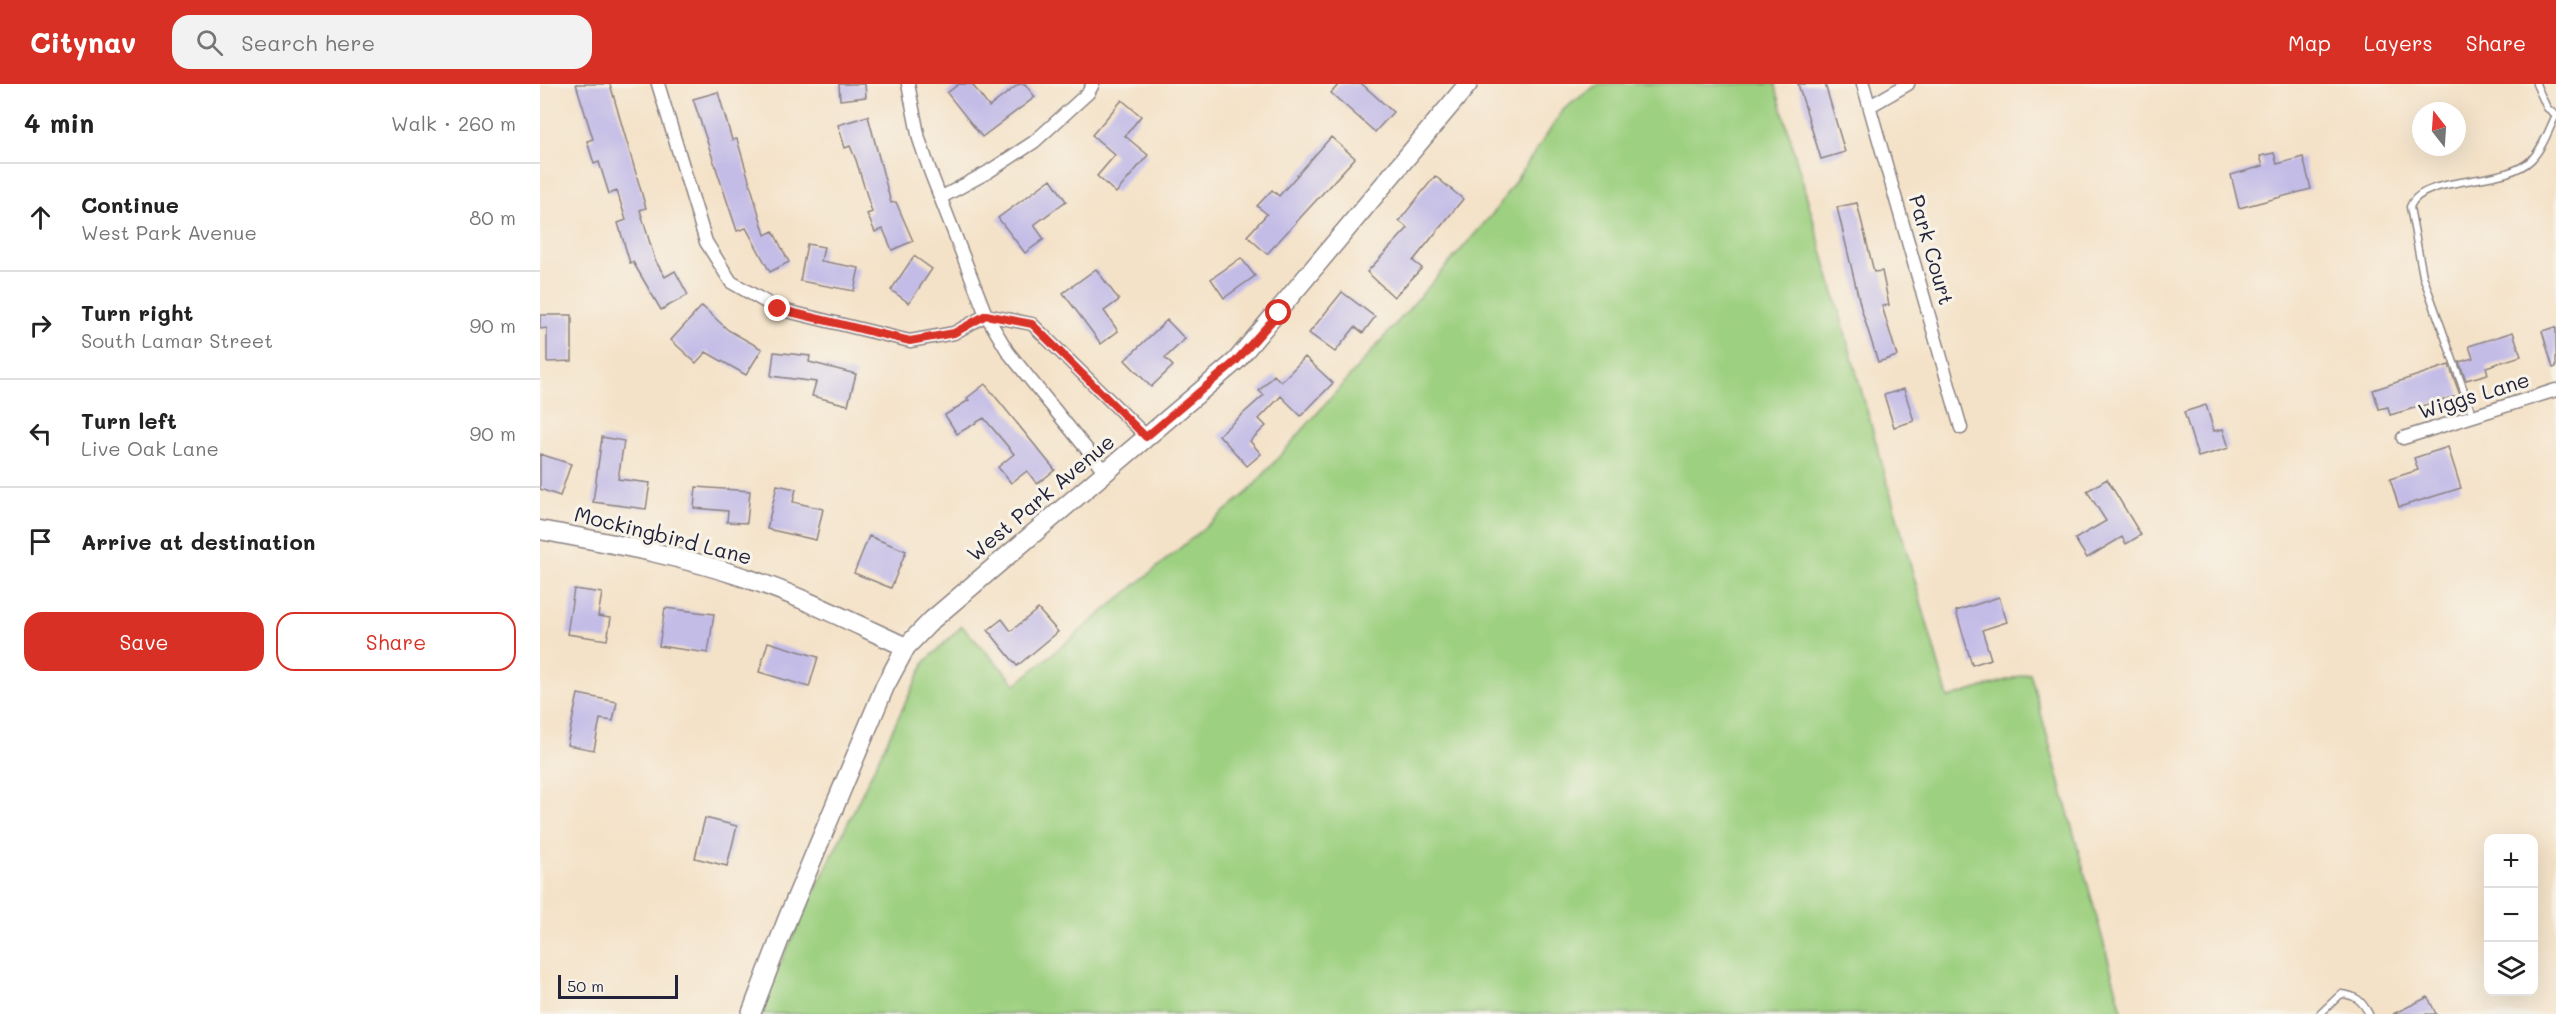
<!DOCTYPE html>
<meta charset="utf-8">
<style>
body{margin:0;font-family:Mali,sans-serif;background:#f2f2f2;color:#222}
.controls{position:absolute;right:18px;bottom:18px;display:grid;overflow:hidden;border-radius:12px;box-shadow:0 6px 24px #0002}
.controls button{width:54px;height:54px;display:grid;place-items:center;padding:0;border:0;border-bottom:2px solid #e0e0e0;background:#fff;color:#222;font:30px sans-serif}
.compass{position:absolute;left:1872px;top:18px;width:54px;height:54px;border-radius:50%;background:#fff;box-shadow:0 6px 24px #0002;rotate:343deg}
.scale{position:absolute;left:18px;bottom:15px;width:120px;box-sizing:border-box;padding-left:6px;border:3px solid #22223b;border-top:0;font-size:16px;line-height:21px;white-space:nowrap;color:#22223b;-webkit-text-stroke:4px #f7f3e8;paint-order:stroke}
.stop{position:absolute;width:18px;height:18px;margin:-14px;border:4px solid #d93025;border-radius:50%;background:#fff}
.stop.end{background:#d93025;border-color:#fff;box-shadow:0 2px 6px #0008}
.list{margin:0;padding:0;list-style:none}
h2{display:flex;justify-content:space-between;align-items:center;height:78px;margin:0;padding:0 24px;font-size:26px}
h2 small{font-size:20px;font-weight:400;color:#767676}
.list li{display:grid;grid-template-columns:39px 1fr auto;gap:18px;align-items:center;box-sizing:border-box;height:108px;padding:0 24px;border-top:2px solid #e0e0e0}
.list b{display:block;font-size:22px;white-space:nowrap}
.list p{margin:0;font-size:20px;white-space:nowrap;color:#767676}
.list em{font-size:20px;font-style:normal;color:#767676}
.actions{display:flex;gap:12px;padding:18px 24px}
.actions a{flex:1;padding:14px 0;border:2px solid #d93025;border-radius:18px;text-align:center;font-size:21px;color:#d93025}
.actions .main{background:#d93025;color:#fff}
.icon{flex:none;width:33px;height:33px;fill:none;stroke:currentColor;stroke-width:2;stroke-linecap:round;stroke-linejoin:round}
.map{position:relative;flex:none;width:2016px;height:930px;overflow:hidden}
header{display:flex;align-items:center;gap:36px;box-sizing:border-box;height:84px;padding:0 30px;background:#d93025;color:#fff}
header strong{font-size:28px}
nav{display:flex;gap:33px;margin-inline-start:auto;font-size:21px}
.search{width:420px;height:54px;background:#f2f2f2;display:flex;align-items:center;gap:15px;box-sizing:border-box;padding:0 21px;border-radius:18px;color:#767676;font-size:22px}
main{display:flex}
aside{flex:1;background:#fff}
.map>svg:first-child{display:block}
.green{fill:#9dd080;stroke:#60795e;stroke-width:1.5}
.building{fill:#c3bce7}
.lines{fill:none;stroke-linecap:round;stroke-linejoin:round}
.lane-casing{stroke:#8b8282;stroke-width:9}
.street-casing{stroke:#8b8282;stroke-width:15}
.secondary-casing{stroke:#8b8282;stroke-width:21}
.lane{stroke:#fff;stroke-width:6}
.street{stroke:#fff;stroke-width:12}
.secondary{stroke:#fff;stroke-width:18}
.route{stroke:#d93025;stroke-width:8}
.labels{text-anchor:middle;stroke-width:6;stroke-linejoin:round;paint-order:stroke}
.street-label{font-size:21px;fill:#22223b;stroke:#f7f3e8}
</style>
<header>
<strong>Citynav</strong>
<div class="search"><svg class="icon" aria-label="search" viewBox="0 0 24 24"><circle cx="10" cy="10" r="6"/><path d="M15 15l6 6"/></svg>Search here</div>
<nav><a>Map</a><a>Layers</a><a>Share</a></nav>
</header>
<main>
<aside>
<h2>4 min<small>Walk · 260 m</small></h2>
<ul class="list">
<li><svg class="icon" aria-label="ahead" viewBox="0 0 24 24"><path d="M12 20V5M6 11l6-6 6 6"/></svg><div><b>Continue</b><p>West Park Avenue</p></div><em>80 m</em></li>
<li><svg class="icon" aria-label="right" viewBox="0 0 24 24"><path d="M7 20v-9h11M14 6l5 5-5 5"/></svg><div><b>Turn right</b><p>South Lamar Street</p></div><em>90 m</em></li>
<li><svg class="icon" aria-label="left" viewBox="0 0 24 24"><path d="M17 20v-9H6M10 6l-5 5 5 5"/></svg><div><b>Turn left</b><p>Live Oak Lane</p></div><em>90 m</em></li>
<li><svg class="icon" aria-label="arrive" viewBox="0 0 24 24"><path d="M6 21V4h12l-3 4 3 4H6"/></svg><div><b>Arrive at destination</b></div></li>
</ul>
<div class="actions"><a class="main">Save</a><a>Share</a></div>
</aside>
<div class="map">
<svg width="2016" height="930" viewBox="0 0 2016 930">
<rect width="100%" height="100%" fill="#f7f3e8"/>
<filter id="ink" filterUnits="userSpaceOnUse"><feTurbulence type="fractalNoise" baseFrequency=".0167" numOctaves="2"/><feDisplacementMap in="SourceGraphic" scale="12" xChannelSelector="R" yChannelSelector="G"/><feConvolveMatrix kernelMatrix="1 2 1 2 8 2 1 2 1" color-interpolation-filters="sRGB"/></filter>
<filter id="wash" filterUnits="userSpaceOnUse"><feTurbulence type="fractalNoise" baseFrequency=".008" numOctaves="4" result="noise"/><feDisplacementMap in="SourceGraphic" scale="24" xChannelSelector="R" yChannelSelector="G"/><feGaussianBlur stdDeviation="1.35" result="paint"/><feColorMatrix in="noise" values="0 0 0 0 0 0 0 0 0 0 0 0 0 0 0 0 0 1.4 0 .05"/><feComposite in="paint" operator="in"/></filter>
<g filter="url(#wash)">
<rect width="100%" height="100%" fill="#f4e2c8"/>
<path class="green" d="M1058 0H1235L1408 614 1490 589 1583 930H216L385 578 422 542 476 600 709 407 955 127 1024 25Z"/>
<g id="blocks">
<path class="building" d="M36 0H70L106 124 100 126 115 176 125 193 135 187 148 211 121 226 93 178 90 179 78 139 86 136 77 107 69 110 59 78 54 80 47 57 53 55Z
M299 0H325L326 13 300 16Z
M419 0H432L449 23 479 0H485L495 13 442 53 407 9Z
M799 0H822L853 28 835 48 791 9Z
M1258 0H1285L1305 68 1281 75Z
M178 8 192 56 197 55 225 151 233 147 249 178 230 188 206 144 197 147 153 15Z
M582 16 601 32 585 52 608 71 576 109 557 92 575 71 552 51Z
M328 32 351 119 356 118 373 157 352 166 343 145 335 148 327 130 332 128 316 76 310 62 305 64 298 41Z
M791 53 815 74 727 170 707 152 727 130 717 122 732 106 739 112Z
M1734 69 1737 80 1763 73 1771 105 1699 124 1691 91 1723 82 1720 72Z
M895 92 923 115 873 177 882 184 854 213 827 188 868 144 859 137Z
M511 95 526 117 494 141 504 155 485 169 458 134Z
M1317 119 1334 188 1342 187 1349 221 1342 222 1357 272 1338 278 1321 224 1297 123Z
M267 160 284 163 281 177 319 184 314 207 260 197Z
M374 172 392 185 369 219 351 206Z
M701 174 715 192 684 214 671 195Z
M556 185 579 216 564 227 578 247 561 260 523 209Z
M802 208 835 233 823 249 815 243 795 268 769 249Z
M162 222 188 246 222 265 206 291 166 268 156 279 131 256Z
M0 231H32V277L7 278V244L0 245Z
M627 236 645 255 625 274 633 282 611 303 585 276Z
M2016 243V283L2013 284 2002 247Z
M1973 248 1981 272 1946 283 1948 290 1926 296 1919 278 1933 274 1929 262Z
M234 268 270 272 269 278 316 290 308 321 272 312 276 298 231 292Z
M765 273 793 299 761 332 741 312 719 335 726 342 710 357 721 370 707 382 679 351 724 311 719 307 734 291 741 298Z
M1909 281 1920 311 1850 331 1848 323 1839 325 1833 306Z
M445 300 515 386 497 400 487 387 471 399 458 383 474 370 444 334 417 350 405 331 429 316 427 314Z
M1364 305 1374 337 1354 343 1344 311Z
M1666 321 1674 347 1683 345 1689 364 1658 373 1644 328Z
M62 353 84 357 78 395 110 399 106 425 53 418Z
M1908 363 1921 404 1859 423 1850 395 1878 386 1874 374Z
M0 370 31 380 20 412 0 405Z
M1567 395 1601 451 1586 460 1582 453 1547 474 1535 455 1566 437 1547 407Z
M237 401 256 405 253 418 283 425 276 456 227 445Z
M156 403 210 407 207 439 187 438 188 427 154 424Z
M329 452 366 467 351 504 314 489Z
M34 505 62 509 58 532 71 534 67 556 27 550Z
M1459 513 1467 538 1442 546 1451 575 1432 581 1416 527Z
M125 524 174 530 168 569 119 562Z
M498 525 518 548 477 582 448 546 462 535 471 547Z
M228 558 278 573 269 603 219 588Z
M38 610 77 618 73 637 60 635 54 666 27 661Z
M165 734 197 742 187 782 155 774Z
M1888 913 1896 930H1853Z"/>
</g>
</g>
<g filter="url(#ink)">
<use href="#blocks" fill-opacity="0" stroke="#8b8282" stroke-width="1.5"/>
<g class="lines">
<g class="lane-casing">
<path id="lane" d="M1996 0 2007 24 2016 31
M1933 332 1883 192 1870 123C1882 90 1964 103 1991 76 2003 64 2009 45 2016 31
M1780 930 1801 910C1816 911 1822 917 1829 930"/>
</g>
<g class="street-casing">
<path id="street" d="M118 0 166 158 191 198 238 225 370 257 414 249 446 231
M368 0 379 55 390 87 446 231 468 268 566 389
M1323 0 1421 344
M1330 22 1368 0
M402 113 448 88 494 58 548 9 553 0
M446 231 492 240 607 353
M1863 354 2016 306"/>
</g>
<g class="secondary-casing">
<path id="secondary" d="M0 446C69 459 139 471 206 494 261 512 313 539 366 563
M211 930 247 836 345 602 366 563 392 536 696 277 928 0"/>
</g>
<use href="#lane" class="lane"/>
<use href="#street" class="street"/>
<use href="#secondary" class="secondary"/>
</g>
</g>
<g class="lines" filter="url(#ink)">
<path class="route" d="M238 225 370 257 414 249 446 231 492 240 606 353 696 277 739 229"/>
</g>
<g class="labels">
<g class="street-label">
<text transform="translate(1391 166) rotate(74)" y="7">Park Court</text>
<text transform="translate(1934 312) rotate(-17)" y="7">Wiggs Lane</text>
<text transform="translate(501 414) rotate(-40)" y="7">West Park Avenue</text>
<text transform="translate(123 452) rotate(14)" y="7">Mockingbird Lane</text>
</g>
</g>
</svg>
<div class="controls">
<button>+</button>
<button>−</button>
<button><svg class="icon" aria-label="layers" viewBox="0 0 24 24"><path d="M12 4l9 5-9 5-9-5zM3 14l9 5 9-5"/></svg></button>
</div>
<svg class="compass" viewBox="-18 -18 36 36"><path d="M0-13l5 13h-10z" fill="#e53935"/><path d="M0 13l5-13h-10z" fill="#767676"/></svg>
<div class="scale">50 m</div>
<div class="stop" style="left:739px;top:229px"></div>
<div class="stop end" style="left:238px;top:225px"></div>
</div>
</main>
